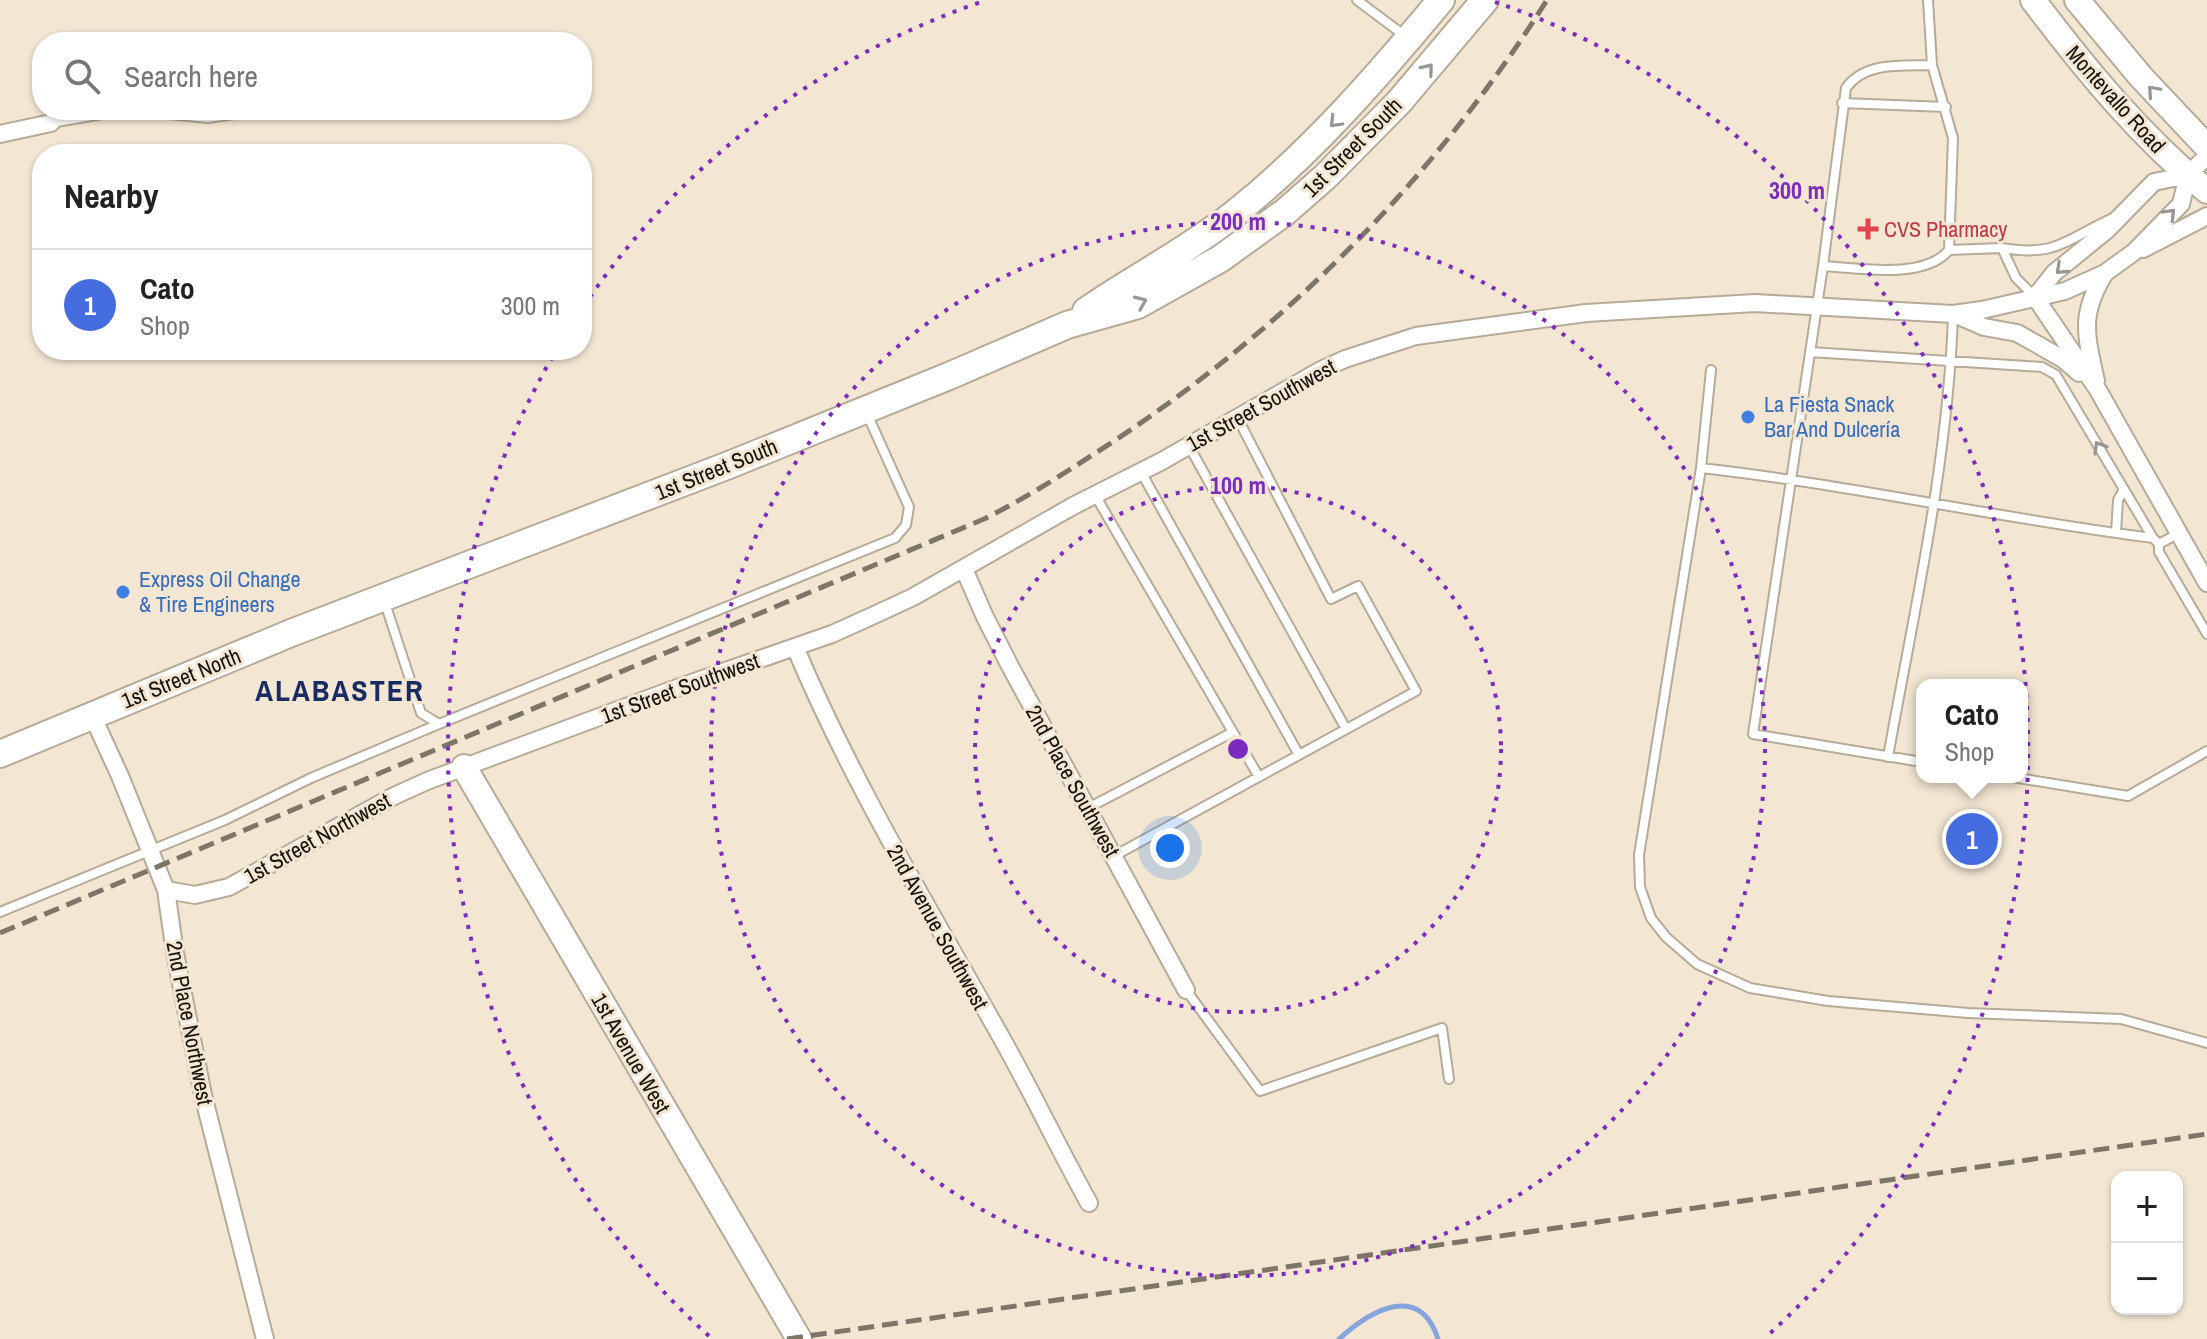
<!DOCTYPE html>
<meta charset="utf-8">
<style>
body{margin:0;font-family:"Archivo Narrow",sans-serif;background:#f6f6f6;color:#222}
.controls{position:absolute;right:24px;bottom:24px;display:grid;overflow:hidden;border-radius:16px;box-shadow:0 2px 6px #0004}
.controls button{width:72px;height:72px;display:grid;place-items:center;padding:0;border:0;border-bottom:2px solid #e0e0e0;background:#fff;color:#222;font:40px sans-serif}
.you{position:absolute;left:1170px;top:848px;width:28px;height:28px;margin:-20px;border:6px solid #fff;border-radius:50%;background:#1a73e8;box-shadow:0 0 0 12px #1a73e833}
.badge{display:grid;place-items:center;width:52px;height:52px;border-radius:50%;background:#466ddf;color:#fff;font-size:26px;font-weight:700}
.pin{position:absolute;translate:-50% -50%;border:4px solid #fff;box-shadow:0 2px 8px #0006}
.popup{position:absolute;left:1916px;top:679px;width:112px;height:104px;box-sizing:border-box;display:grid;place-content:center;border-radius:16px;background:#fff;filter:drop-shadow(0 2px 6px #0005);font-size:26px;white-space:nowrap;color:#767676}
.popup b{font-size:30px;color:#222}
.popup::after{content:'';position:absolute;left:50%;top:100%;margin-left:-16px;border:16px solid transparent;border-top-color:#fff}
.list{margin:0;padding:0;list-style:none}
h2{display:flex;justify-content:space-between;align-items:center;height:104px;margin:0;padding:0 32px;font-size:34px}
h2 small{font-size:26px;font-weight:400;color:#767676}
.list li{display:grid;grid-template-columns:52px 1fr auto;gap:24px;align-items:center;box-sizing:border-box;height:112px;padding:0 32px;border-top:2px solid #e0e0e0}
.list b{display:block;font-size:30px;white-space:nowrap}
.list p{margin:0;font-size:26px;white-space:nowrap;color:#767676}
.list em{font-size:26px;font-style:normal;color:#767676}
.icon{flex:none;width:44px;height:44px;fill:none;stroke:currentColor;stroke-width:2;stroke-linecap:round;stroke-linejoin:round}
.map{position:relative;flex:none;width:2207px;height:1339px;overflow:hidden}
.search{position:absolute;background:#fff;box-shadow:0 2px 6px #0004;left:32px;top:32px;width:560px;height:88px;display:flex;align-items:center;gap:20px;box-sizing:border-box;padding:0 28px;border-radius:32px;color:#767676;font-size:30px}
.panel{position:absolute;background:#fff;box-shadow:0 2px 6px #0004;left:32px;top:144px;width:560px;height:216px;border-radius:32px}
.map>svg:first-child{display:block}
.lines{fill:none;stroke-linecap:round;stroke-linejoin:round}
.stream{stroke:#87a5dd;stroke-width:5}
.lane-casing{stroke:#b6ab98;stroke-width:12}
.street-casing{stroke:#b6ab98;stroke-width:20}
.secondary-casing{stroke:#b6ab98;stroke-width:28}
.primary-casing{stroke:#b6ab98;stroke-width:30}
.lane{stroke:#fff;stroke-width:8}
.street{stroke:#fff;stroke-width:16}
.secondary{stroke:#fff;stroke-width:24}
.primary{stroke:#fff;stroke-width:26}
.rail{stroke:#7e7569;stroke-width:5;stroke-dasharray:16 8;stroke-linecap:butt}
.oneway{stroke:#979592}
.ring{fill:none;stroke:#7b2cbf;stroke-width:4;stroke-dasharray:4 8}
.health-dot{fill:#e0444e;stroke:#f3e6d3;stroke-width:3}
.shop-dot{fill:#3f7fe0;stroke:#f3e6d3;stroke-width:3}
.labels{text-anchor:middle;stroke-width:6;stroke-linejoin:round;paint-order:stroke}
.street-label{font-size:22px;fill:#17130c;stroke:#f3e6d3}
.health-label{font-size:22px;fill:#be3a42;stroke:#f3e6d3;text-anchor:start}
.shop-label{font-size:22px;fill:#366cbe;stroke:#f3e6d3;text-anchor:start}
.district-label{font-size:30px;font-weight:bold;letter-spacing:2px;fill:#192b62;stroke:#f3e6d3}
.centre{fill:#7b2cbf;stroke:#f3e6d3;stroke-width:4}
.ring-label{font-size:24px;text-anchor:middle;font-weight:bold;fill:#7b2cbf;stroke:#f3e6d3;stroke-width:6;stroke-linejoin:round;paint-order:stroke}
</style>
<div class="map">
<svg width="2207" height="1339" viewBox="0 0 2207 1339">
<rect width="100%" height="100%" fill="#f3e6d3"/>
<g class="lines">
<path class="stream" d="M1339 1339C1371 1310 1420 1282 1438 1339"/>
<g class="lane-casing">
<path id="lane" d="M1357 0 1405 36
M1842 103 1946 107
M128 110 208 118 263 110
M51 123 125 110
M1949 250 2002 248
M1823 266C1858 268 1925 280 1949 250L1953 138 1932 65 1928 0
M2035 297 2016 278 2002 248C2057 257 2065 240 2111 219
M1810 352 2042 367 2056 375 2153 538
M1189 446 1346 729
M1701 468 1711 370
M1141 472 1299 755
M1095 495 1259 777
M2116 533 2118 500 2124 489
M2179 533 2159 544 2153 538C2002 519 1853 485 1701 468L1639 855 1640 887 1651 918 1666 937 1697 964 1750 988 1828 1001 1968 1013 2121 1019 2207 1043
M2159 544V552L2207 634
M384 600 421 713 439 724 895 538 906 525 909 507 867 414
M1888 757C1914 611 1948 464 1953 315
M1922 762 1753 734 1823 266 1846 88C1865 61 1903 66 1932 65
M2012 777 2128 796 2207 751
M1088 808 1233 732
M1114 856 1416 691 1358 586 1331 599 1237 417
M0 912 225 820 311 778 439 724
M1186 990 1260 1091 1442 1028 1449 1079"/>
</g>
<g class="street-casing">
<path id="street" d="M0 134 51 123
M2143 249 2207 216
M2035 297 2098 390 2207 583
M2035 297 2054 273 2107 230 2154 182 2188 175 2207 156
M1954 314 1984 327 2017 333 2063 359 2079 373
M2096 381C2086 335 2079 315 2105 273
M964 569 985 617 1010 666 1186 990
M795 647C854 787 933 915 1006 1046 1035 1098 1060 1151 1089 1203
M92 715 120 776 166 890 175 953 203 1095 265 1339
M166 890 195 895 229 887 394 796 427 781 677 688 832 634 872 616 913 597 1073 506 1162 461 1321 370 1345 359 1416 336 1586 313 1755 303 1953 314 1982 310 2065 291 2105 273 2134 252 2181 204 2188 175"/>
</g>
<g class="secondary-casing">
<path id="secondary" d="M2033 0C2085 69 2140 136 2207 191
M2077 0 2141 77 2207 147
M464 767 799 1339"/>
</g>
<g class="primary-casing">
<path id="primary" d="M1086 311C1135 277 1187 251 1234 214 1312 152 1377 77 1441 0
M0 754 291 633 729 465 949 376 1067 325 1138 305 1220 259 1285 212 1325 177 1399 102 1485 0"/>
</g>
<use href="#lane" class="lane"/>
<use href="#street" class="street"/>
<use href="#secondary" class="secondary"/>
<use href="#primary" class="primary"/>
<path class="rail" d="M0 933 984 519C1030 496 1071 469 1114 441 1289 325 1435 178 1547 0
M787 1339 2207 1134"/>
</g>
<defs><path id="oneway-chevron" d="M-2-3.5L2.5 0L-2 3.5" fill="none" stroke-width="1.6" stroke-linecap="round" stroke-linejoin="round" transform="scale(2)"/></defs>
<g class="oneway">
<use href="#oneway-chevron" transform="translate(1428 69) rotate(-50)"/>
<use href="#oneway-chevron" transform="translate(2153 91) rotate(-132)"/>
<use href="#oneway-chevron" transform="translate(1335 122) rotate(134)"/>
<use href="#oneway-chevron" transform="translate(2170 214) rotate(-46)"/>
<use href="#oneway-chevron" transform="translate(2061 269) rotate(137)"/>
<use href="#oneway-chevron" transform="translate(1141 302) rotate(-23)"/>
<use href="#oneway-chevron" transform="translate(2099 447) rotate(-121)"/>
</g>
<g class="ring">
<circle cx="1238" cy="749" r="263"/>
<circle cx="1238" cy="749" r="527"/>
<path d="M709 1336A790 790 0 0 1 554 354M583 307A790 790 0 0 1 981 2M1495 2A790 790 0 0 1 1767 1336"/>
</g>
<path class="health-dot" d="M1864 217h8v8h8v8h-8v8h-8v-8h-8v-8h8z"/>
<g class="shop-dot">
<circle cx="1748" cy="417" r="8"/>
<circle cx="123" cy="592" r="8"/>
</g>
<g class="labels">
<g class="street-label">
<text transform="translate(2116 99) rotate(48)" y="8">Montevallo Road</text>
<text transform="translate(1352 147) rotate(-45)" y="8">1st Street South</text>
<text transform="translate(1261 405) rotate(-29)" y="8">1st Street Southwest</text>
<text transform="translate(716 469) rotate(-22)" y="8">1st Street South</text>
<text transform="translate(181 678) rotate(-22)" y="8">1st Street North</text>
<text transform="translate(680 688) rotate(-20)" y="8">1st Street Southwest</text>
<text transform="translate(1073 781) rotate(61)" y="8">2nd Place Southwest</text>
<text transform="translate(317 838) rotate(-29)" y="8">1st Street Northwest</text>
<text transform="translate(938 927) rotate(61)" y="8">2nd Avenue Southwest</text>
<text transform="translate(190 1023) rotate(79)" y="8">2nd Place Northwest</text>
<text transform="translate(631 1053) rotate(60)" y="8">1st Avenue West</text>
</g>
<g class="health-label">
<text x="1884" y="237">CVS Pharmacy</text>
</g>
<g class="shop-label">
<text x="1764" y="412">La Fiesta Snack<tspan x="1764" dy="25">Bar And Dulcería</tspan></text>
<text x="139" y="587">Express Oil Change<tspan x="139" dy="25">&amp; Tire Engineers</tspan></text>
</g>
<g class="district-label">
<text x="340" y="701">ALABASTER</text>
</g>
</g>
<circle cx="1238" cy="749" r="12" class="centre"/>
<g class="ring-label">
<text x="1797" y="199">300 m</text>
<text x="1238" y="230">200 m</text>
<text x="1238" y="494">100 m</text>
</g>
</svg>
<div class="controls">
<button>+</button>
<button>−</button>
</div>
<div class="you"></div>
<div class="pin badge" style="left:1972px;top:839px">1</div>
<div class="popup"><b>Cato</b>Shop</div>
<div class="search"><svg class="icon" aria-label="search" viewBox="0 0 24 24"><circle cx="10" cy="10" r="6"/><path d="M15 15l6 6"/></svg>Search here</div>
<section class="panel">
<h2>Nearby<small></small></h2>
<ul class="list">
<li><span class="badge">1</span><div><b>Cato</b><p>Shop</p></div><em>300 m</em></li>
</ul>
</section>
</div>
